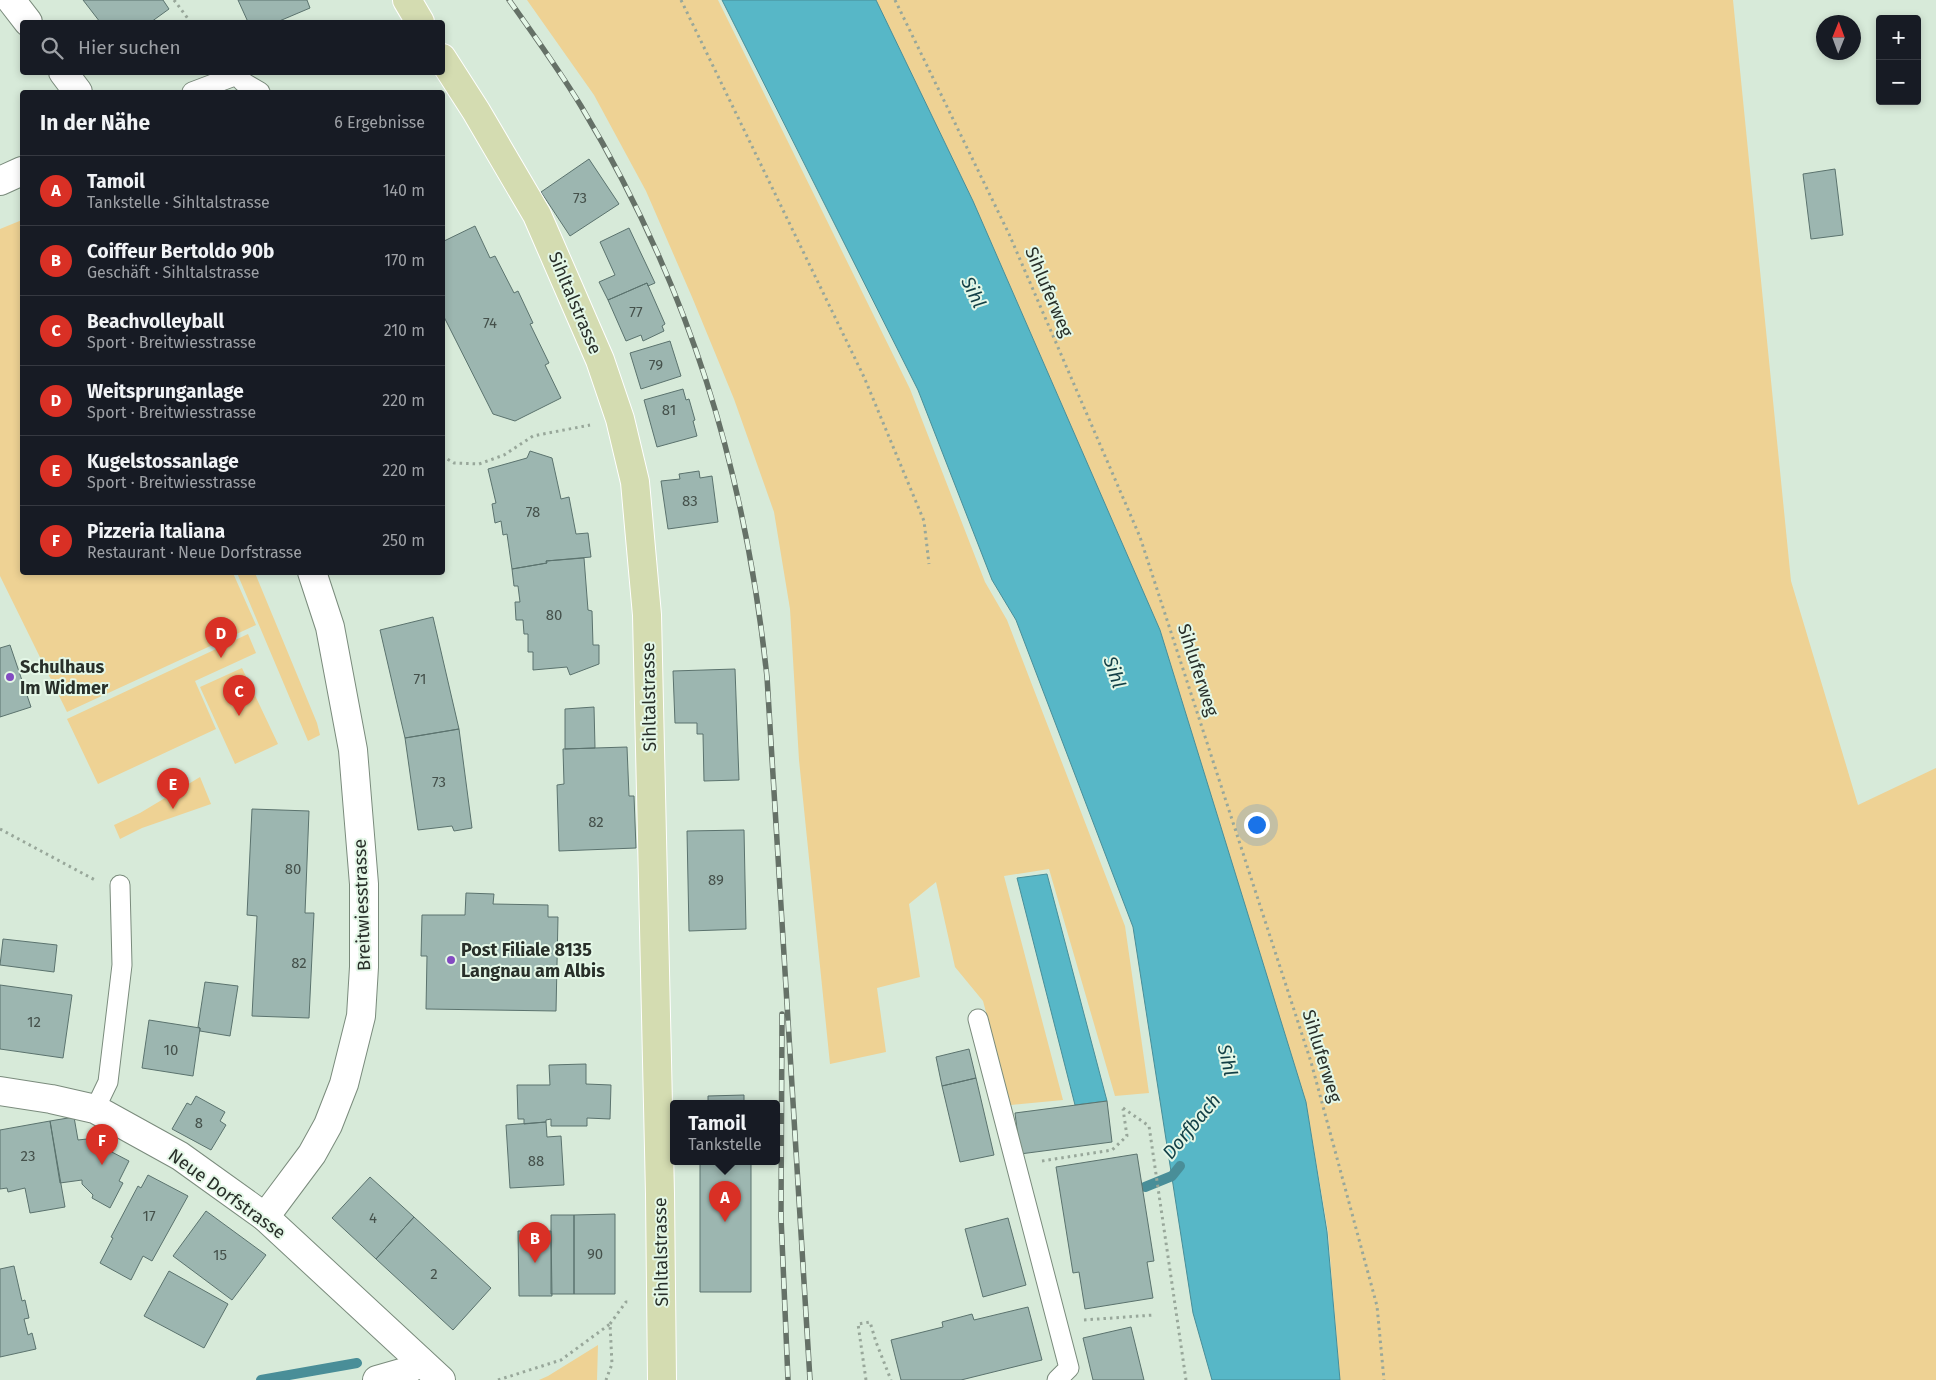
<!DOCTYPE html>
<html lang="de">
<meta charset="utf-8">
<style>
body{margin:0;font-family:"Fira Sans",sans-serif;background:#20242c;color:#f1f3f6}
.controls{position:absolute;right:15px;top:15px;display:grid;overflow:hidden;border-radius:5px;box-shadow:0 2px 8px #0003}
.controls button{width:45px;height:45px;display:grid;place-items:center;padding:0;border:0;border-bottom:1px solid #363941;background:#171b24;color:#f1f3f6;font:25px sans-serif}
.compass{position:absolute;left:1816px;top:15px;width:45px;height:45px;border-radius:50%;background:#171b24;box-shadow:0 2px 8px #0003;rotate:1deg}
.you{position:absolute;left:1256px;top:824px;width:18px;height:18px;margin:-12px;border:4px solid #fff;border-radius:50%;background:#1a73e8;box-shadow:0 0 0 8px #1a73e833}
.badge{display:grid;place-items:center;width:32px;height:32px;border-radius:50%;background:#d93025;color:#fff;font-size:16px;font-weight:700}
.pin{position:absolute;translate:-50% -41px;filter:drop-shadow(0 1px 2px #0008)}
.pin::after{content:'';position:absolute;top:26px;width:18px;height:15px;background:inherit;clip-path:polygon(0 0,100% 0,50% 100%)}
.popup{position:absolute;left:670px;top:1100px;width:110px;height:65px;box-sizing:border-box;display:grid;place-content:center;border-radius:5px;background:#171b24;filter:drop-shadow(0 1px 4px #0005);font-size:16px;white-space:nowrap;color:#9ea1a6}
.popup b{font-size:19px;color:#f1f3f6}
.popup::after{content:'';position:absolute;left:50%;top:100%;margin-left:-10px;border:10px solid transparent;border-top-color:#171b24}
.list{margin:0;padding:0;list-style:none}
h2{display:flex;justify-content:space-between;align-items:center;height:65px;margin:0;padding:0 20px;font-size:21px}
h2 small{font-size:16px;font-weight:400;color:#9ea1a6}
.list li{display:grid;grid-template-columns:32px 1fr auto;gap:15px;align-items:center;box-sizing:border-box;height:70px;padding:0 20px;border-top:1px solid #363941}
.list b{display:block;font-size:19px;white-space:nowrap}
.list p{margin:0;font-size:16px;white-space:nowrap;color:#9ea1a6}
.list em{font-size:16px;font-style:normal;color:#9ea1a6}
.icon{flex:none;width:28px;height:28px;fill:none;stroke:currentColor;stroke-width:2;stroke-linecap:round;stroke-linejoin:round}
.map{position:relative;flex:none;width:1936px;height:1380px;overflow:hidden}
.search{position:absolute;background:#171b24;box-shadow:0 2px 8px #0003;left:20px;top:20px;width:425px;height:55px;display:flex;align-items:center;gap:12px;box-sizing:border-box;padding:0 18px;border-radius:5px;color:#9ea1a6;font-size:19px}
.panel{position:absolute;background:#171b24;box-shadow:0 2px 8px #0003;left:20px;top:90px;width:425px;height:485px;border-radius:5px}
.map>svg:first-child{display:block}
.green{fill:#eed294}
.water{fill:#57b7c7;stroke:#498e98}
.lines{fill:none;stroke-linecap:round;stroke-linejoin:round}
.stream{stroke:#498e98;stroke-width:10}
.building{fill:#9cb6b0;stroke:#5b736e}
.lane-casing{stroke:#7a8b7c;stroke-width:21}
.street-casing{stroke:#7a8b7c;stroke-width:30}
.secondary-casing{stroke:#7a8b7c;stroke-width:30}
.primary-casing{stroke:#fff;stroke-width:30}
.path{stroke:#98a79a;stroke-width:3;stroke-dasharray:2.5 4;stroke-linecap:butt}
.lane{stroke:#fff;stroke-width:19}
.street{stroke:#fff;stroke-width:28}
.secondary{stroke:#fff;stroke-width:28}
.primary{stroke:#d4dcb1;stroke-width:28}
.rail-casing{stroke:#657167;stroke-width:5.5}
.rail{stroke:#e4f7e7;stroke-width:4;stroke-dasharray:11;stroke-linecap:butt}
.poi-dot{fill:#834bc1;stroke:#e4f7e7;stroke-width:2}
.labels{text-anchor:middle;stroke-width:4;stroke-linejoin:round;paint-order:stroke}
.number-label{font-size:15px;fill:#45514b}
.street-label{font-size:18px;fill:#282f29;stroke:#e4f7e7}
.poi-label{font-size:18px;font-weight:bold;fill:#282f29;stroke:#e4f7e7;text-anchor:start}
.water-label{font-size:19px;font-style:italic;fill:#123f46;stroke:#e4f7e7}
</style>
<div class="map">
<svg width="1936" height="1380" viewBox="0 0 1936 1380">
<rect width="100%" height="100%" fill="#d7ead9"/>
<path class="green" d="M527 0H718L910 389 985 582 1007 620 1125 926 1149 1093 1115 1096 1049 869 1004 876 1063 1100 1011 1105 983 1001 955 967 936 882 909 904 920 977 877 988 886 1052 830 1064 799 760 790 609 774 512 734 399 692 297 646 191 594 95Z
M876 0H1733L1791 581 1858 805 1936 768V1380H1340L1328 1232 1306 1102 1160 630 973 201Z
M22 220V572L233 573 256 625 67 712 0 576V229Z
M237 573H255L317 723 320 735 308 741Z
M248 634 256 653 195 681 216 729 98 784 67 719Z
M242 668 278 744 235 764 200 687Z
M200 777 211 804 142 828 120 839 114 825 140 813Z
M598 1345 597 1380H539L548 1376Z"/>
<path class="water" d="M722 0H876L973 201 1160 630 1306 1102 1327 1232 1340 1380H1212L1193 1313 1133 927 1016 620 992 580 918 390Z
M1047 874 1107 1101 1075 1105 1017 878Z"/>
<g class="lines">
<path class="stream" d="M1145 1187 1172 1176 1180 1166
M261 1380 357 1363"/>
</g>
<path class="building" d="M83 0H163L169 9 151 22H100Z
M238 0H307L310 8 277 22H248Z
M589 159 619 204 570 236 541 192Z
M1835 169 1843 235 1811 239 1803 174Z
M475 226 490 258 495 256 514 293 518 291 533 323 530 324 549 363 545 365 561 398 515 421 493 414 442 313V242Z
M629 228 655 283 648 286 647 283 608 300 599 282 615 275 600 242Z
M647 283 665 324 662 326 664 331 643 341 641 335 626 341 608 300Z
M670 341 681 376 641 389 630 353Z
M683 389 686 400 689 399 695 420 693 421 697 436 657 447 644 400Z
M530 451 552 458 561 499 569 497 576 534 588 533 591 557 546 561 547 563 512 569 507 534 503 535 501 521 495 523 492 504 496 503 488 469 527 458Z
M699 471 700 478 712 476 718 522 668 529 661 481 680 479 679 474Z
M584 558 588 610 592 611 593 645H599V664L570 675 567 667 533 670V652H528V634H524L523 620H516L515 602H520L518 586H514L512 569 547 563 546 561Z
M433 617 459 729 405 738 380 630Z
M10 645 31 707 0 717V648Z
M735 669 739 780 704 781 703 734H697V723H675L673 671Z
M594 707 595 748 565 749V709Z
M459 729 472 828 454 831 452 826 418 830 405 738Z
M627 747 629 796H634L636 848 559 851 557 785 564 784 563 749Z
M252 809 309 811 305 913H314L309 1018 252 1016 257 916 247 915Z
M744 830 746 929 689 931 687 831Z
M466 893 494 894 493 904 548 905V917H558L556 1011 426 1009 427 956H421L422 915H465Z
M3 939 57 945 54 972 0 965Z
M205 982 238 986 230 1036 200 1031V1028L198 1027Z
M0 985 72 995 63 1058 0 1049Z
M149 1020 200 1028 193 1076 142 1068Z
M969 1049 976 1078 942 1086 936 1057Z
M586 1064V1084L611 1085 610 1119 587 1118V1126H551V1119L546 1120V1122L524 1124V1119H518L517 1085H550L549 1065Z
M976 1078 994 1155 960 1162 942 1086Z
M744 1095V1103H708V1096Z
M196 1096 225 1112 220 1121 226 1125 211 1150 172 1129 187 1103 191 1105Z
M1107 1101 1112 1142 1020 1154 1015 1113Z
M74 1117 78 1140 87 1139 129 1161 119 1181 123 1183 110 1208 92 1198 93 1195 82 1184V1180L60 1183 50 1121Z
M50 1121 65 1207 30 1213 25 1188 8 1192 7 1188 0 1189V1130Z
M546 1122 547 1137 561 1136 564 1185 510 1188 506 1125Z
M1137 1154 1154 1261 1147 1262 1153 1298 1085 1309 1079 1272 1073 1273 1056 1167Z
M700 1161H751V1292H700Z
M148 1175 188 1196 152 1261 143 1256 131 1280 100 1263 113 1238 111 1237 138 1186 141 1188Z
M370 1177 414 1217 376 1259 332 1218Z
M206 1211 266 1255 232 1300 173 1256Z
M615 1214V1294H574V1215Z
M551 1215H574V1294H551Z
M414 1217 491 1288 453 1330 376 1259Z
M1008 1218 1026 1285 983 1297 965 1229Z
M518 1231H551L552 1296H519Z
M14 1266 22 1301 25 1300 29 1318 24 1319 28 1335 32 1333 36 1349 0 1357V1269Z
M169 1271 228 1304 204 1348 144 1316Z
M1028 1307 1042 1360 961 1380H901L891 1340 943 1327 942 1322 972 1314 974 1320Z
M1131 1327 1144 1380H1093L1083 1338Z"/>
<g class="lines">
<g class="lane-casing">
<path id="lane" d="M192 92 237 75 243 82 260 92
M978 1019 1069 1368 1057 1380
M95 1109 108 1082 122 965 120 885"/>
</g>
<g class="street-casing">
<path id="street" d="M11 0 28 22
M63 72 78 92
M0 181 22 171
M265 1217 312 1154 328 1125 344 1084 361 1016 364 967V884L353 750 330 627 312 572
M377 1380 405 1372 420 1361"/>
</g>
<g class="secondary-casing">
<path id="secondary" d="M0 1091 51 1099 95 1109 180 1156 265 1217 441 1380"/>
</g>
<g class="primary-casing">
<path id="primary" d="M407 0 420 22
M442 58 476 111 537 215 600 360 620 419 635 482 647 615 660 1194 662 1380"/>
</g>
<path class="path" d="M174 0 189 20
M681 0 864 377 924 521 929 564
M895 0 1009 234 1140 537 1311 1062 1377 1306 1384 1380
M442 456 454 463 479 464 504 455 533 436 590 425
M0 829 95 880
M1123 1108 1149 1126 1186 1380
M1042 1161 1112 1150 1127 1136 1123 1109
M1084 1320 1154 1315
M610 1324 626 1302H631
M498 1380 561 1360 610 1324 612 1364 606 1380
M866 1380 858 1324 870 1322 876 1342 891 1380"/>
<use href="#lane" class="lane"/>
<use href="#street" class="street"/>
<use href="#secondary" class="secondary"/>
<use href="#primary" class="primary"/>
<g class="rail-casing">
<path id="rail" d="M509 0C534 35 559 70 581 106 689 286 745 469 767 677L810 1380
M782 1014 781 1217 788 1380"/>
</g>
<use href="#rail" class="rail"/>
</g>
<g class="poi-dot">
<circle cx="10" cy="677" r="5"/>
<circle cx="451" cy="960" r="5"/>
</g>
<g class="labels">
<g class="number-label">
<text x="580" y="203">73</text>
<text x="636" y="317">77</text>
<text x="490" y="328">74</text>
<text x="656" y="370">79</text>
<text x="669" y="415">81</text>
<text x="690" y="506">83</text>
<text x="533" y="517">78</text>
<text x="554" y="620">80</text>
<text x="420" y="684">71</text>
<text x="439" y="787">73</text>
<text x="596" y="827">82</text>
<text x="293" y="874">80</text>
<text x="716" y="885">89</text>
<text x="299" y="968">82</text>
<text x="34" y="1027">12</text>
<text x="171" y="1055">10</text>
<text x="199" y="1128">8</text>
<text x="28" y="1161">23</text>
<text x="536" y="1166">88</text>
<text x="149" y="1221">17</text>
<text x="373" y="1223">4</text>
<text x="595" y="1259">90</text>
<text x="220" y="1260">15</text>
<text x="434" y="1279">2</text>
</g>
<g class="street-label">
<text transform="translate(1049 292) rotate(67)" y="6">Sihluferweg</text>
<text transform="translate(575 303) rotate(67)" y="6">Sihltalstrasse</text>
<text transform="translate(1198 670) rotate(72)" y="6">Sihluferweg</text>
<text transform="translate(649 697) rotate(-91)" y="6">Sihltalstrasse</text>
<text transform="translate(362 905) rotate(-92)" y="6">Breitwiesstrasse</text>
<text transform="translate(1322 1056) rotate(73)" y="6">Sihluferweg</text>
<text transform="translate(227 1194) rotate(36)" y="6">Neue Dorfstrasse</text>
<text transform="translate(661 1252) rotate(-91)" y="6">Sihltalstrasse</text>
</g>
<g class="poi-label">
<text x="20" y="673">Schulhaus<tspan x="20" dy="21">Im Widmer</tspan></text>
<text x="461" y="956">Post Filiale 8135<tspan x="461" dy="21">Langnau am Albis</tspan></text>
</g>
<g class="water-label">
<text transform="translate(974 292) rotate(64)" y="7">Sihl</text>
<text transform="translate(1115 672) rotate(71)" y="7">Sihl</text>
<text transform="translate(1228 1060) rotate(77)" y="7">Sihl</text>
<text transform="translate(1191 1126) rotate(-50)" y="7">Dorfbach</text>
</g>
</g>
</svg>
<div class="controls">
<button>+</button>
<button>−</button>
</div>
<svg class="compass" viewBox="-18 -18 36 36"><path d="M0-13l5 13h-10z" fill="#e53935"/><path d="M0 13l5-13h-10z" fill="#9ea1a6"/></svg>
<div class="you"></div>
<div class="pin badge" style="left:725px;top:1222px">A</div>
<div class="popup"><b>Tamoil</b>Tankstelle</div>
<div class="pin badge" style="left:535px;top:1263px">B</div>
<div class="pin badge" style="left:239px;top:716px">C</div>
<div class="pin badge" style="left:221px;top:658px">D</div>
<div class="pin badge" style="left:173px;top:809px">E</div>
<div class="pin badge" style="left:102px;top:1165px">F</div>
<div class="search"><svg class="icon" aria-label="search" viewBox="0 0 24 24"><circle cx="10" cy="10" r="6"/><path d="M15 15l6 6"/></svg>Hier suchen</div>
<section class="panel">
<h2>In der Nähe<small>6 Ergebnisse</small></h2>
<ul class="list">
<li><span class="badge">A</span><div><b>Tamoil</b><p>Tankstelle · Sihltalstrasse</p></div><em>140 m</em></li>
<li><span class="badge">B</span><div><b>Coiffeur Bertoldo 90b</b><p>Geschäft · Sihltalstrasse</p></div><em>170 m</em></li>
<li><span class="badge">C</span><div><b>Beachvolleyball</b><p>Sport · Breitwiesstrasse</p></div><em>210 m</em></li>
<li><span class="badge">D</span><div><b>Weitsprunganlage</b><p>Sport · Breitwiesstrasse</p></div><em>220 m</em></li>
<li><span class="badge">E</span><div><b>Kugelstossanlage</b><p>Sport · Breitwiesstrasse</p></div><em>220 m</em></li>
<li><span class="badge">F</span><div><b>Pizzeria Italiana</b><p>Restaurant · Neue Dorfstrasse</p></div><em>250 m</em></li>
</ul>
</section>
</div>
